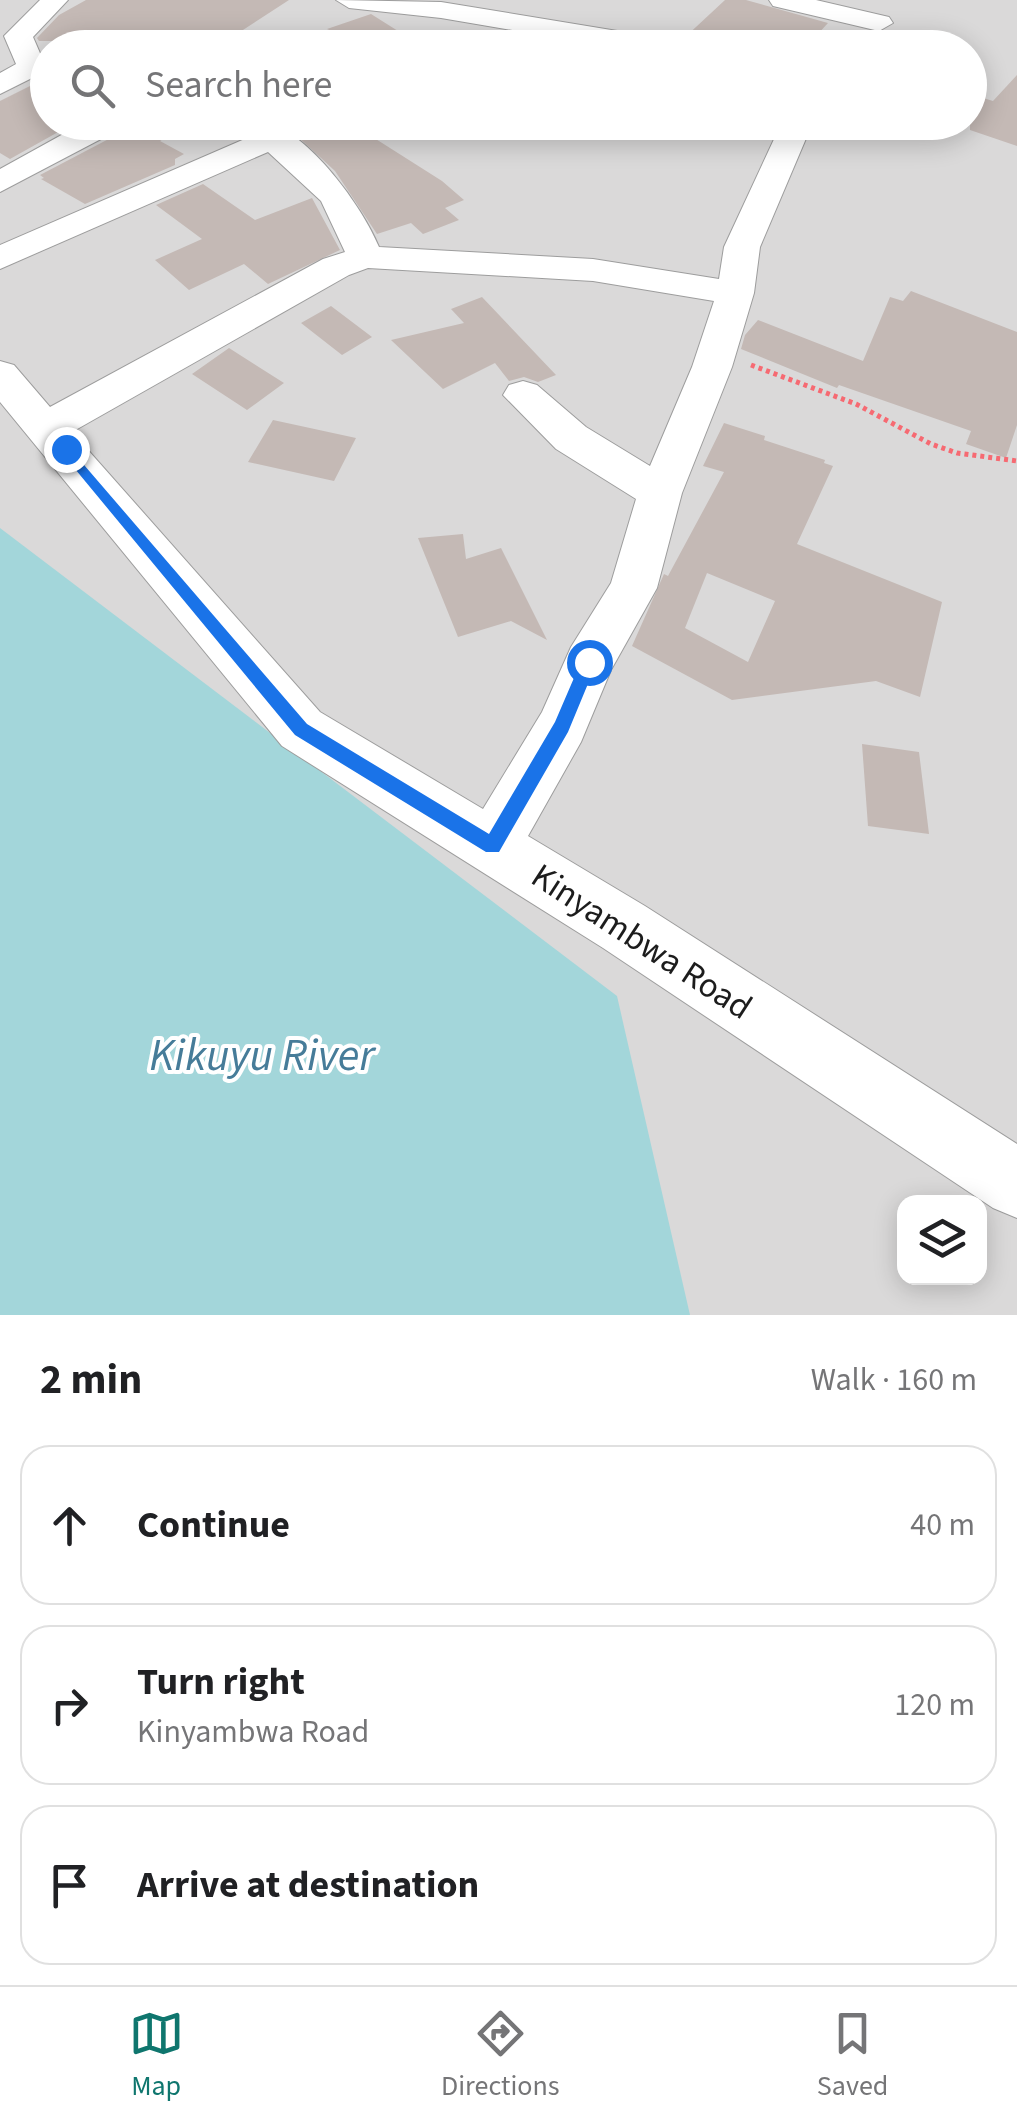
<!DOCTYPE html>
<meta charset="utf-8">
<style>
body{margin:0;font-family:"Source Sans 3",sans-serif;background:#f6f6f6;color:#202124}
.controls{position:absolute;right:30px;bottom:30px;display:grid;overflow:hidden;border-radius:20px;box-shadow:0 5px 25px #0003}
.controls button{width:90px;height:90px;display:grid;place-items:center;padding:0;border:0;border-bottom:2px solid #e0e0e0;background:#fff;color:#202124;font:50px sans-serif}
.stop{position:absolute;width:30px;height:30px;margin:-22px;border:8px solid #1a73e8;border-radius:50%;background:#fff}
.stop.end{background:#1a73e8;border-color:#fff;box-shadow:0 2px 10px #0008}
.list{margin:0;padding:0;list-style:none}
h2{display:flex;justify-content:space-between;align-items:center;height:130px;margin:0;padding:0 40px;font-size:42px}
h2 small{font-size:32px;font-weight:400;color:#757577}
.list li{display:grid;grid-template-columns:65px 1fr auto;gap:30px;align-items:center;box-sizing:border-box;height:160px;margin:0 20px 20px;padding:0 20px;border:2px solid #e0e0e0;border-radius:30px}
.list b{display:block;font-size:38px;white-space:nowrap}
.list p{margin:0;font-size:32px;white-space:nowrap;color:#757577}
.list em{font-size:32px;font-style:normal;color:#757577}
.icon{flex:none;width:55px;height:55px;fill:none;stroke:currentColor;stroke-width:2;stroke-linecap:round;stroke-linejoin:round}
.map{position:relative;flex:none;width:1017px;height:1315px;overflow:hidden}
.search{position:absolute;background:#fff;box-shadow:0 5px 25px #0003;left:30px;right:30px;top:30px;height:110px;display:flex;align-items:center;gap:25px;box-sizing:border-box;padding:0 35px;border-radius:55px;color:#757577;font-size:38px}
.sheet{height:670px;background:#fff}
nav{display:flex;justify-content:space-around;align-items:center;box-sizing:border-box;height:140px;border-top:2px solid #e0e0e0;background:#fff;font-size:28px;color:#757577}
nav a{display:grid;justify-items:center;gap:5px}
nav .on{color:#0f766e}
.map>svg:first-child{display:block}
.residential{fill:#dad9d9;fill-rule:evenodd}
.water{fill:#a3d6da}
.building{fill:#c4b9b5;fill-rule:evenodd}
.lines{fill:none;stroke-linecap:round;stroke-linejoin:round}
.minor-casing{stroke:#9d9d9d;stroke-width:2}
.path{stroke:#f66a72;stroke-width:5;stroke-dasharray:4 4;stroke-linecap:butt}
.minor{fill:#fff;fill-rule:evenodd}
.route{fill:#1a73e8}
.labels{text-anchor:middle;stroke-width:8;stroke-linejoin:round;paint-order:stroke}
.street-label{font-size:35px;fill:#1c1c1c;stroke:#fff}
.near-water-label{font-size:45px;font-style:italic;fill:#467c99;stroke:#fff}
</style>
<div class="map">
<svg width="1017" height="1315" viewBox="0 0 1017 1315">
<rect width="100%" height="100%" fill="#ede8e2"/>
<path class="residential" d="M0 0H1017V1315H0ZM48 48H970V122H48ZM904 1202H980V1278H904Z"/>
<path class="water" d="M0 528 617 996 690 1315H0Z"/>
<path class="building" d="M86 0H289L226 41H39L37 38 59 15Z
M725 0H746L828 23 805 48H714L682 40Z
M371 14 425 48H370L327 29Z
M1017 75V146L970 130V94L993 101Z
M48 77V122H76L10 159 0 153V101Z
M128 122H192L160 141 184 154 175 159V165L85 204 41 179 44 178 40 175 122 132Z
M282 122H349L442 181 464 200 445 208 459 220 423 234 411 223 377 234 335 171Z
M203 184 255 220 312 198 340 250 268 284 244 264 189 290 155 260 202 239 156 205Z
M911 291 1017 332V425L1006 458 966 444 971 431 839 385 837 388 741 349 745 335 758 320 863 361 890 297 903 301Z
M482 297 556 375 538 382 524 377 509 381 495 363 443 389 391 340 464 323 451 309Z
M331 306 372 337 342 355 301 323Z
M229 348 284 383 247 410 192 374Z
M273 420 356 438 334 481 248 462Z
M724 423 765 436 764 440 825 460 824 463 833 466 797 544 942 602 920 697 876 681 732 700 632 646 664 574 668 576 724 472 703 466ZM707 573 775 601 748 662 685 628Z
M463 534 466 559 501 548 547 640 511 621 458 637 418 538Z
M862 744 919 752 929 834 868 826Z"/>
<g class="lines">
<g class="minor-casing">
<path id="minor" d="M40 0H68L33 37 46 67 42 73 0 94V73L16 64 4 36Z
M336 0 441 2 672 40 686 48H618L441 18 349 8Z
M769 0H816L889 17 893 23 879 31 773 6Z
M85 122H124L120 129 0 192V169Z
M227 122C239 122 255 120 266 122 310 134 362 206 379 247L593 259 719 279 724 247 782 122H813L760 247 754 293 732 367 682 493 657 588 611 670 581 742 528 836 645 906 1017 1144V1218L993 1208 603 948 282 746 0 402V361L14 365 50 407 323 259 345 252 321 201 268 152 0 269V245L247 138ZM368 268 593 281 714 301 692 367 650 466 586 427 537 385 523 381 509 385 503 395 556 449 636 499 611 583 571 647 542 712 483 809 320 712 72 432 349 275Z"/>
</g>
<path class="path" d="M751 365 856 404 931 444 957 453 1017 461"/>
<use href="#minor" class="minor"/>
</g>
<path class="route" d="M66 444 307 724 489 834 555 722 583 657H595L597 662 568 732 499 852H486L295 735 61 452 59 449Z"/>
<g class="labels">
<g class="street-label">
<text transform="translate(642 941) rotate(33)" y="12">Kinyambwa Road</text>
</g>
<g class="near-water-label">
<text x="262" y="1070">Kikuyu River</text>
</g>
</g>
</svg>
<div class="controls">
<button><svg class="icon" aria-label="layers" viewBox="0 0 24 24"><path d="M12 4l9 5-9 5-9-5zM3 14l9 5 9-5"/></svg></button>
</div>
<div class="stop" style="left:589px;top:662px"></div>
<div class="stop end" style="left:66px;top:449px"></div>
<div class="search"><svg class="icon" aria-label="search" viewBox="0 0 24 24"><circle cx="10" cy="10" r="6"/><path d="M15 15l6 6"/></svg>Search here</div>
</div>
<section class="sheet">
<h2>2 min<small>Walk · 160 m</small></h2>
<ul class="list">
<li><svg class="icon" aria-label="ahead" viewBox="0 0 24 24"><path d="M12 20V5M6 11l6-6 6 6"/></svg><div><b>Continue</b></div><em>40 m</em></li>
<li><svg class="icon" aria-label="right" viewBox="0 0 24 24"><path d="M7 20v-9h11M14 6l5 5-5 5"/></svg><div><b>Turn right</b><p>Kinyambwa Road</p></div><em>120 m</em></li>
<li><svg class="icon" aria-label="arrive" viewBox="0 0 24 24"><path d="M6 21V4h12l-3 4 3 4H6"/></svg><div><b>Arrive at destination</b></div></li>
</ul>
</section>
<nav>
<a class="on"><svg class="icon" aria-label="map" viewBox="0 0 24 24"><path d="M3 6l6-2 6 2 6-2v14l-6 2-6-2-6 2zM9 4v14M15 6v14"/></svg>Map</a>
<a><svg class="icon" aria-label="directions" viewBox="0 0 24 24"><path d="M12 3l9 9-9 9-9-9zM9 14v-3h6M13 9l2 2-2 2"/></svg>Directions</a>
<a><svg class="icon" aria-label="saved" viewBox="0 0 24 24"><path d="M7 4h10v16l-5-4-5 4z"/></svg>Saved</a>
</nav>
